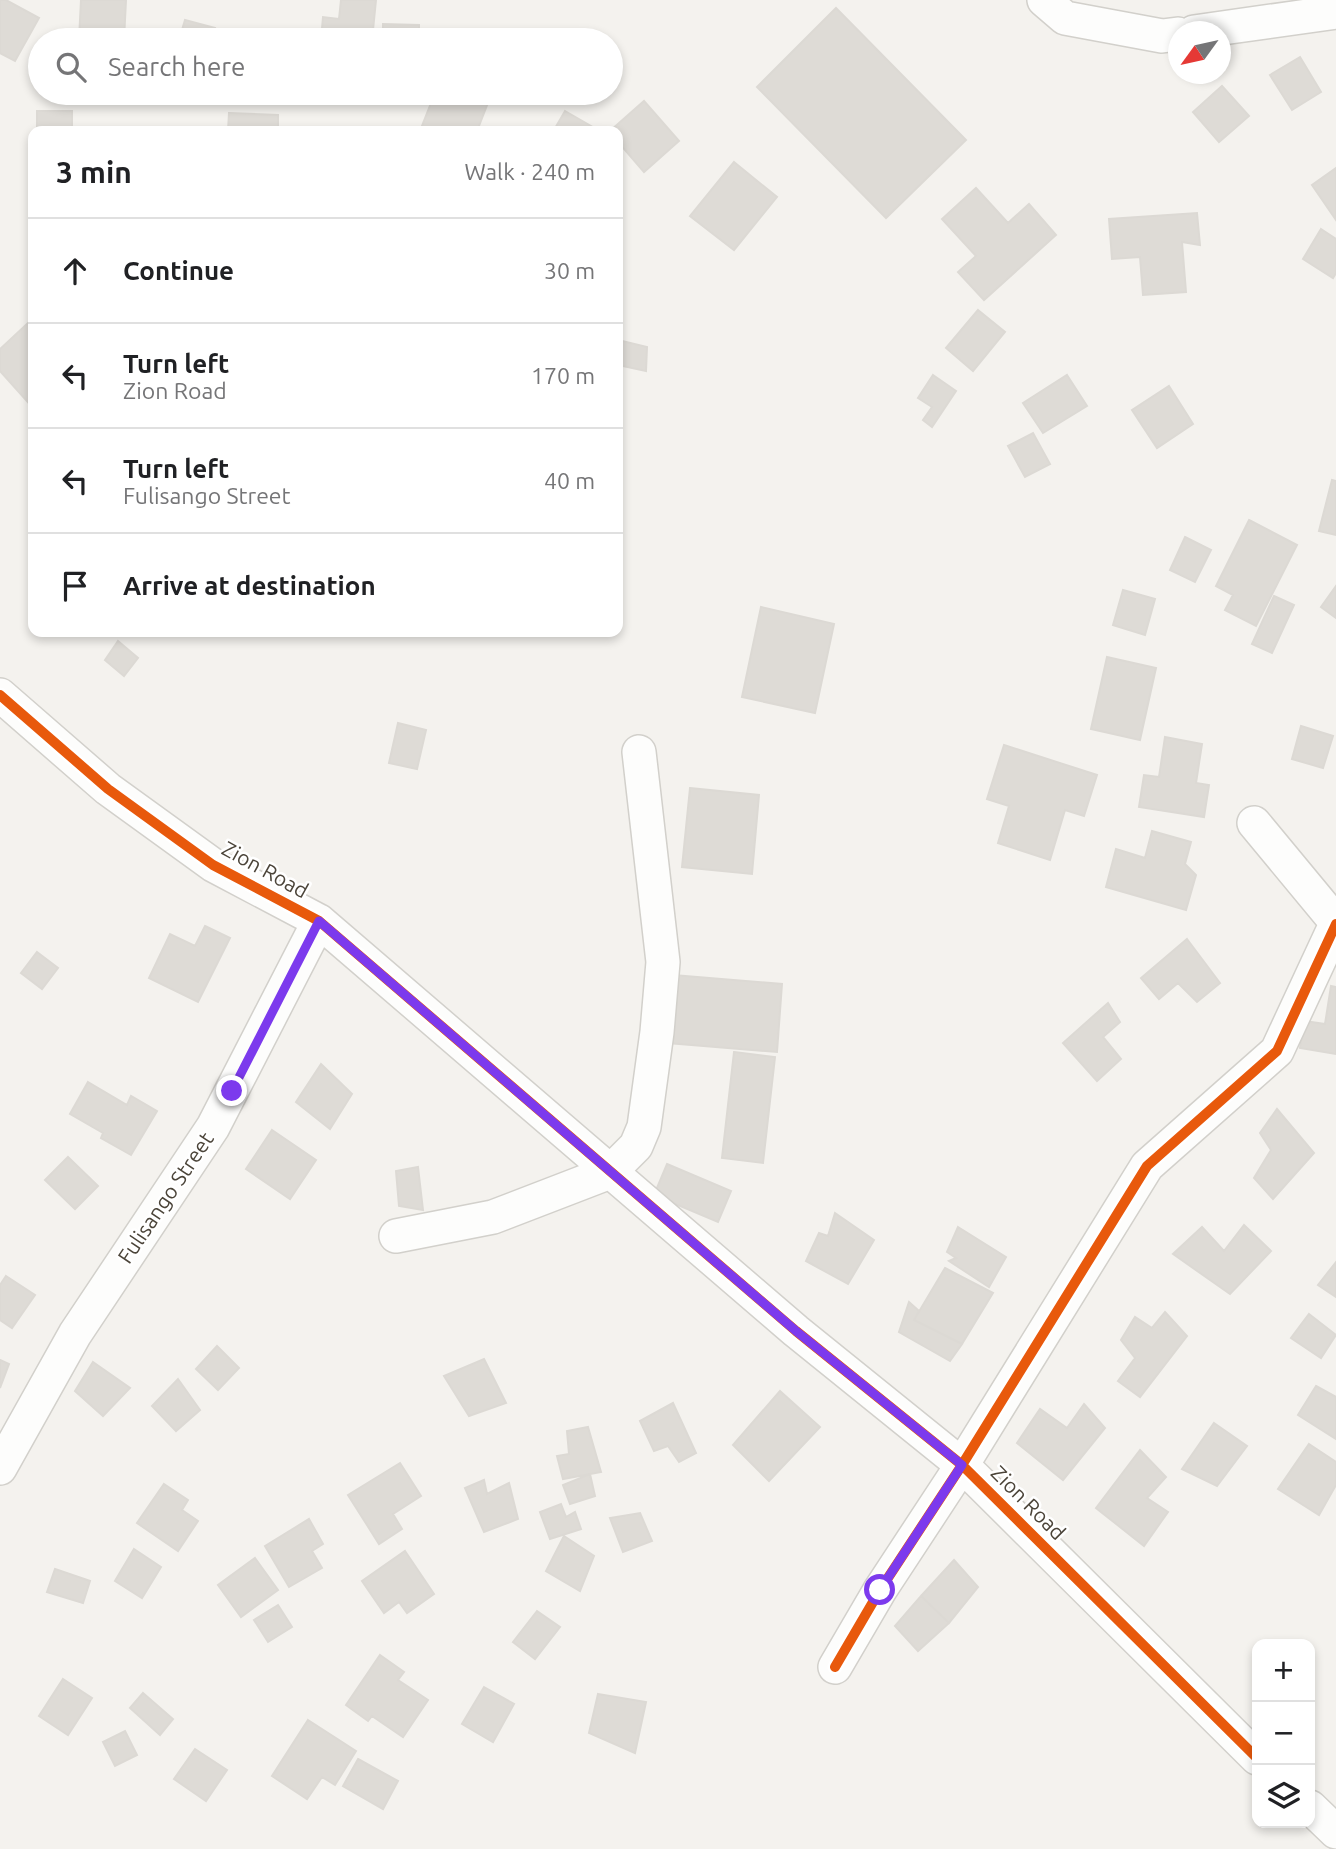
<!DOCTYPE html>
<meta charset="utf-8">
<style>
body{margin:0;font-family:Ubuntu,sans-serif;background:#f2f2f2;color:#202124}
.controls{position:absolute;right:21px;bottom:21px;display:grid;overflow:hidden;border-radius:14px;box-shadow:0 4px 10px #0003}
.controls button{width:63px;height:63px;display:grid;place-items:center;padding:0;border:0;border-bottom:2px solid #e0e0e0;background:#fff;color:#202124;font:35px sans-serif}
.compass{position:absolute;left:1168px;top:21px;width:63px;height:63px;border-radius:50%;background:#fff;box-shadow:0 4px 10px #0003;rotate:237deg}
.stop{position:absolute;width:21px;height:21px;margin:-16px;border:5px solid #7c3aed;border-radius:50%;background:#fff}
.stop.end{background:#7c3aed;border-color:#fff;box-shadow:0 2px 7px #0008}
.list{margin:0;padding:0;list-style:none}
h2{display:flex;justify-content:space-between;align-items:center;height:91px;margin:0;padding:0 28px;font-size:30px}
h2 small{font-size:23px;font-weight:400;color:#757577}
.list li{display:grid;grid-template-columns:46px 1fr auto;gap:21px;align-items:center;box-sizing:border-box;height:105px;padding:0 28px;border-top:2px solid #e0e0e0}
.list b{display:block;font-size:26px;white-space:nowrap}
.list p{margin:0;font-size:23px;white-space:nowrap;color:#757577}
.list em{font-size:23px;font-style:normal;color:#757577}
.icon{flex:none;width:38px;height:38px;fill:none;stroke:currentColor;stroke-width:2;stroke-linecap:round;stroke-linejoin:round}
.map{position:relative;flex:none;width:1336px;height:1849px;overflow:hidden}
.search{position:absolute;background:#fff;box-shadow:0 4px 10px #0003;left:28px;top:28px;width:595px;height:77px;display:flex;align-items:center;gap:18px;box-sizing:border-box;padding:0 24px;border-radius:38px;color:#757577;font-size:26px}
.panel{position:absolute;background:#fff;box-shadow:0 4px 10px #0003;left:28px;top:126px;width:595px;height:511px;border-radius:14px}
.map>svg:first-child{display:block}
.building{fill:#dedbd6;stroke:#dcd9d4;stroke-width:2}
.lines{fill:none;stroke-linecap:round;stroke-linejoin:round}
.minor-casing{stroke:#d2d0cb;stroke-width:36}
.minor{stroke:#fdfdfc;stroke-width:33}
.cycleway-casing{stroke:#fff;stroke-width:15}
.cycleway{stroke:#e8590c;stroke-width:10}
.route{stroke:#7c3aed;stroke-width:9}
.labels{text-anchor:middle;stroke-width:5;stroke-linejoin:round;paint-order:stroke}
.street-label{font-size:21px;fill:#4b4439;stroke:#fff}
</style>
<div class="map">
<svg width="1336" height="1849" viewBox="0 0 1336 1849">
<rect width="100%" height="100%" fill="#f4f2ee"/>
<path class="building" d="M0 0H6L39 18 15 61 0 53Z
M81 0H126L124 40H79Z
M341 0H376L372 40H321L323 17 339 19Z
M836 8 966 140 886 218 757 87Z
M185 20 215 28 212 40H179Z
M383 24 419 25V40H383Z
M1300 57 1321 92 1292 110 1270 75Z
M1222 86 1249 116 1219 142 1193 112Z
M435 93H470L489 100 477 131H420Z
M644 101 679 141 644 172 618 142V131H610Z
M37 111H72V131H37Z
M565 111 598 130V131L554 130Z
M229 113 278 115V131H228Z
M734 162 777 197 734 250 690 216Z
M1336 168V220L1312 185Z
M976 188 1008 223 1029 204 1056 235 984 300 958 272 976 256 942 219Z
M1197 213 1200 245 1182 242 1186 292 1143 295 1140 257 1112 259 1109 219Z
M1321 229 1336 239V273L1333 278 1303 259Z
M978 310 1005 332 973 371 946 348Z
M29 322 33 329V408L0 371V349Z
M618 340 647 347 646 371 618 365Z
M933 375 956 391 932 427 923 420 932 407 918 398Z
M1067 375 1087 406 1043 433 1023 403Z
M1169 386 1193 424 1157 448 1132 410Z
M1033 433 1050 464 1025 477 1008 446Z
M1332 480 1336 481V535L1319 531Z
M1249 520 1297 545 1256 626 1225 610 1233 595 1216 586Z
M1185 537 1211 550 1195 582 1170 570Z
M1336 586V618L1321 607Z
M1123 590 1155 599 1145 635 1113 625Z
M1274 596 1294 605 1272 653 1252 644Z
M761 607 834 624 815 713 742 697Z
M118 641 138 658 124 676 105 660Z
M1107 657 1156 668 1140 740 1091 729Z
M398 723 426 730 417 769 389 763Z
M1301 726 1333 736 1323 768 1292 759Z
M1165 737 1202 744 1196 783 1209 785 1204 817 1139 807 1144 775 1159 777Z
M1004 745 1097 775 1084 816 1065 810 1050 860 998 843 1009 806 987 799Z
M690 788 759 795 752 874 682 867Z
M1152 831 1191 842 1185 864 1196 875 1186 910 1106 887 1116 849 1145 858Z
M205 926 230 938 198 1002 149 978 170 934 195 946Z
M1187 939 1220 983 1197 1002 1178 983 1159 999 1141 978Z
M37 952 58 968 42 989 21 973Z
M673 975 782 984 777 1052 668 1043Z
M1331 986 1336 987V1054L1300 1048 1304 1021 1325 1024Z
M1108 1003 1120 1022 1103 1037 1121 1059 1097 1081 1063 1043Z
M734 1052 775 1057 763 1163 722 1158Z
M321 1064 352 1094 330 1129 296 1102Z
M88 1082 127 1105 131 1096 157 1111 131 1155 101 1138 103 1133 70 1114Z
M1277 1109 1314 1153 1273 1199 1254 1178 1271 1150 1260 1133Z
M272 1130 316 1160 290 1199 246 1169Z
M68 1157 98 1186 75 1209 45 1180Z
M667 1164 731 1191 718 1222 654 1195Z
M418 1167 423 1210 399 1206 396 1171Z
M835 1213 874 1240 848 1284 806 1261 819 1233 828 1236Z
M1244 1225 1271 1251 1230 1294 1173 1254 1202 1227 1224 1251Z
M958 1227 1006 1257 989 1287 949 1261 956 1258 947 1252Z
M1336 1262V1297L1318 1285Z
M945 1268 993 1293 962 1344 914 1320Z
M6 1276 35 1295 12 1328 0 1320V1285Z
M909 1302 919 1311 914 1320 962 1344 950 1361 899 1332Z
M1165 1312 1187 1336 1140 1397 1118 1381 1135 1358 1121 1340 1135 1317 1152 1328Z
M1309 1314 1336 1335 1321 1358 1291 1338Z
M217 1346 239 1368 218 1390 196 1369Z
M484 1359 506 1403 469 1416 444 1376Z
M0 1360 9 1364 0 1388Z
M93 1362 130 1388 103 1416 75 1391Z
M178 1379 200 1410 176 1431 152 1406Z
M1316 1386 1336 1397V1439L1298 1415Z
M780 1391 820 1427 769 1481 733 1445Z
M673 1403 696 1453 679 1462 668 1446 654 1451 640 1421Z
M1084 1404 1105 1428 1063 1480 1017 1443 1040 1409 1067 1428Z
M1214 1423 1247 1446 1217 1486 1182 1469Z
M588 1427 601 1472 563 1479 557 1456 569 1454 567 1431Z
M1309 1444 1336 1462V1485L1319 1515 1278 1489Z
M1140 1450 1166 1477 1147 1498 1168 1512 1144 1546 1096 1508Z
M400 1463 421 1496 393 1514 402 1529 379 1544 348 1495Z
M590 1474 595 1496 570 1504 563 1485Z
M484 1480 487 1494 509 1483 518 1519 484 1532 465 1488Z
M164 1484 188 1500 182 1510 198 1521 178 1551 137 1523Z
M561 1504 566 1517 575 1512 581 1529 550 1539 540 1512Z
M640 1513 652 1541 623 1552 610 1518Z
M309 1519 323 1544 312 1551 322 1568 289 1587 265 1546Z
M564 1536 594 1556 580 1591 546 1571Z
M134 1549 161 1567 142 1598 115 1581Z
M405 1551 434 1594 407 1613 399 1602 384 1613 362 1581Z
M255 1558 278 1590 241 1617 218 1585Z
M954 1560 978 1587 949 1623 921 1596Z
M55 1569 90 1581 83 1603 47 1592Z
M921 1596 949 1623 918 1651 895 1626Z
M278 1605 292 1627 268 1642 254 1620Z
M537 1611 560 1627 535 1659 513 1642Z
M380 1655 404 1672 398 1680 428 1700 403 1737 372 1716 368 1721 346 1705Z
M63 1679 92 1698 68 1735 39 1716Z
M484 1687 514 1704 493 1742 462 1724Z
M143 1693 173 1719 160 1735 130 1708Z
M598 1694 646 1702 635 1753 589 1733Z
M308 1720 356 1751 335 1785 322 1777 307 1799 272 1776Z
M125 1731 137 1755 115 1766 103 1742Z
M195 1749 227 1770 206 1801 174 1779Z
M358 1759 398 1781 383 1809 343 1786Z"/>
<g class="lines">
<g class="minor-casing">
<path id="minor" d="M1044 0 1065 18 1162 36 1178 34
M1194 32 1336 12
M0 695 108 789 213 865 319 921 796 1331 962 1465 1257 1758
M1254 823 1336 922
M396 1236 493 1217 610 1172 636 1146 644 1127 657 1032 663 962 639 752
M0 1468 75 1334 213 1127 319 921
M835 1667 880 1590 962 1465 1147 1166 1277 1051 1336 924
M1310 1807 1336 1832"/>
</g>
<use href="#minor" class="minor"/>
<g class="cycleway-casing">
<path id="cycleway" d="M0 695 108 789 213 865 319 921 796 1331 962 1465 1257 1758
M835 1667 880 1590 962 1465 1147 1166 1277 1051 1336 924"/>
</g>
<use href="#cycleway" class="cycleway"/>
</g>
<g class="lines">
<path class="route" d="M232 1091 319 921 796 1331 962 1465 880 1590"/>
</g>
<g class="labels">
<g class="street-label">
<text transform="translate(265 870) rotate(29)" y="7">Zion Road</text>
<text transform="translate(166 1198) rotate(-56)" y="7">Fulisango Street</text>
<text transform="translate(1028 1503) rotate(45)" y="7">Zion Road</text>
</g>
</g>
</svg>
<div class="controls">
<button>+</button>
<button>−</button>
<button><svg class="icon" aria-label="layers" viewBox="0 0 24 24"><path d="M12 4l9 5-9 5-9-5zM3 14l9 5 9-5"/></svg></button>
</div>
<svg class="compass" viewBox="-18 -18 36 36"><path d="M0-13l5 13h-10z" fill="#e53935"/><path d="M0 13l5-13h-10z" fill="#757577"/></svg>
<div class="stop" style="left:880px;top:1590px"></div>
<div class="stop end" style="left:232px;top:1091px"></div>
<div class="search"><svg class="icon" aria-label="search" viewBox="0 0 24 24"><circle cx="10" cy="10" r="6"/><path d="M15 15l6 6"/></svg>Search here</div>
<section class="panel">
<h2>3 min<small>Walk · 240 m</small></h2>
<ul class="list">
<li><svg class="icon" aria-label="ahead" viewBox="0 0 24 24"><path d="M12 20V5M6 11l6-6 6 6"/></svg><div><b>Continue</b></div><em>30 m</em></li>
<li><svg class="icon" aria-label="left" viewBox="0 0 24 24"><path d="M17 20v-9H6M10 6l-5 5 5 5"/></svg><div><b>Turn left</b><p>Zion Road</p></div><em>170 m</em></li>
<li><svg class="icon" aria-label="left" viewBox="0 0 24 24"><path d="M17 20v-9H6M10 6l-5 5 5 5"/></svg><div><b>Turn left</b><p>Fulisango Street</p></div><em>40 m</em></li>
<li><svg class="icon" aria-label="arrive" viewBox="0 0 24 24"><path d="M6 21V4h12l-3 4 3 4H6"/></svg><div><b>Arrive at destination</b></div></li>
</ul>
</section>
</div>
